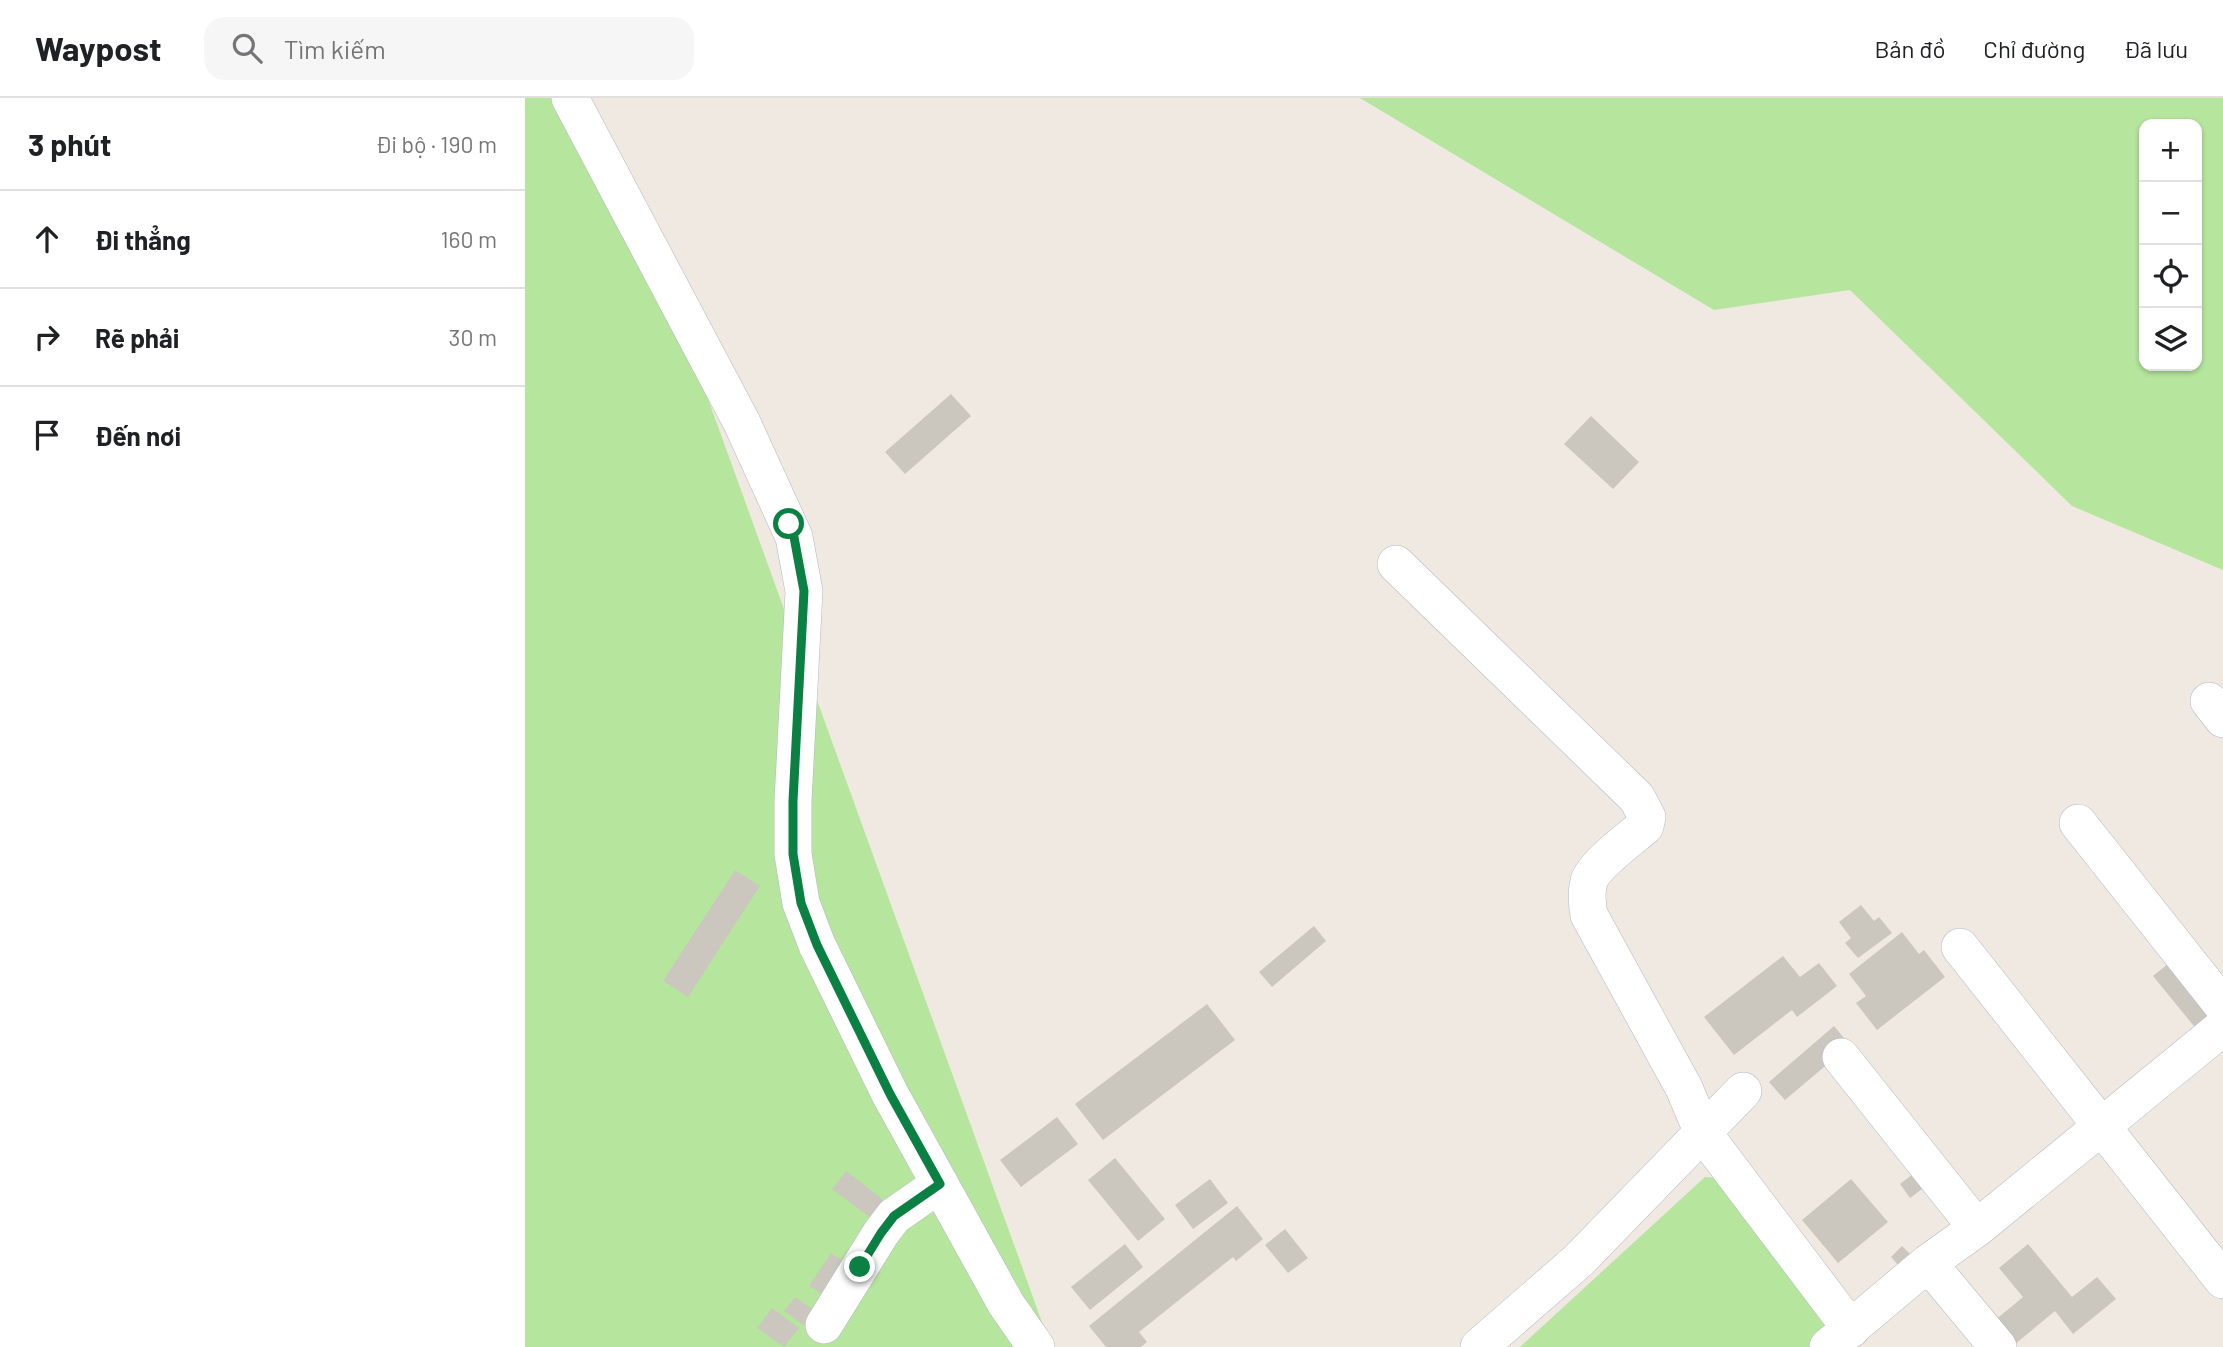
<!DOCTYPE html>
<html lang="vi">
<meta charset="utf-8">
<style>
body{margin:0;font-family:Barlow,sans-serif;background:#f6f6f6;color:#202124}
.controls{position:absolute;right:21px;top:21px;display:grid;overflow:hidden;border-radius:14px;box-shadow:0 2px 5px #0004}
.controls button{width:63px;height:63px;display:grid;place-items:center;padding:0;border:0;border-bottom:2px solid #e0e0e0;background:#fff;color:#202124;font:35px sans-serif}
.stop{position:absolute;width:21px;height:21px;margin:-16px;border:5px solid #0b8043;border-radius:50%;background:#fff}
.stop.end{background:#0b8043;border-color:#fff;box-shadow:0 2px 7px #0008}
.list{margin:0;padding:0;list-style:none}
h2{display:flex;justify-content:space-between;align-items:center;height:91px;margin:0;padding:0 28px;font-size:30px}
h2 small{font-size:23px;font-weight:400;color:#757577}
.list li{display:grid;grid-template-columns:46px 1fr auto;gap:21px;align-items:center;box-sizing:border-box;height:98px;padding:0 28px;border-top:2px solid #e0e0e0}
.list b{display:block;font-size:26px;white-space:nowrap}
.list em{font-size:23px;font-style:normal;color:#757577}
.icon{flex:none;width:38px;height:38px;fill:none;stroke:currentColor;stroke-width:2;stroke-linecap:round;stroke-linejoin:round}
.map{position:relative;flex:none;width:1698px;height:1249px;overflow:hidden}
header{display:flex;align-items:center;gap:42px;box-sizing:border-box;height:98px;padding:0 35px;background:#fff;border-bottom:2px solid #e0e0e0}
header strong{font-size:33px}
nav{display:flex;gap:38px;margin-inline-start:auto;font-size:24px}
.search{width:490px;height:63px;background:#f6f6f6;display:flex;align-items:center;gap:18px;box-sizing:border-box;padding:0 24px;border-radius:21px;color:#757577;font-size:26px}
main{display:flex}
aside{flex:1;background:#fff}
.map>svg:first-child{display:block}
.green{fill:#b6e59e;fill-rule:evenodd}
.building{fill:#cbc7bf}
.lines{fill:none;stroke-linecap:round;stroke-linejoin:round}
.minor-casing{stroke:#b4b7c1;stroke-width:38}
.minor{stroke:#fff;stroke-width:37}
.route{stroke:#0b8043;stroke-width:9}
</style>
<header>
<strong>Waypost</strong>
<div class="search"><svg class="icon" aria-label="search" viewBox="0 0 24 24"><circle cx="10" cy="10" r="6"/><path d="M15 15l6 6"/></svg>Tìm kiếm</div>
<nav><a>Bản đồ</a><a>Chỉ đường</a><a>Đã lưu</a></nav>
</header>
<main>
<aside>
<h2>3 phút<small>Đi bộ · 190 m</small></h2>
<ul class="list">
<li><svg class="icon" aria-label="ahead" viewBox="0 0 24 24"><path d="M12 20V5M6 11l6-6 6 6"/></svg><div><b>Đi thẳng</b></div><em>160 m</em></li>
<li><svg class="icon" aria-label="right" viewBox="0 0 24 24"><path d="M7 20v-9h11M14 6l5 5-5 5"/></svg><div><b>Rẽ phải</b></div><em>30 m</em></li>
<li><svg class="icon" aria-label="arrive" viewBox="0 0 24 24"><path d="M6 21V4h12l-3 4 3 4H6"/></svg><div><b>Đến nơi</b></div></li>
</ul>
</aside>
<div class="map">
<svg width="1698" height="1249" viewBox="0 0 1698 1249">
<rect width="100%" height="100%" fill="#efe9e1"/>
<path class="green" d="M0 0H62L136 171 526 1249H0Z
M835 0H1698V472L1547 408 1325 192 1189 212ZM1672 26V268H1619V26Z
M1180 1079 1202 1081 1314 1225 1294 1249H995Z"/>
<path class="building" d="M426 296 446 318 380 376 360 354Z
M1066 318 1114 364 1088 391 1039 346Z
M210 772 235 788 163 899 138 883Z
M1336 807 1349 823 1354 819 1367 835 1333 860 1320 845 1326 840 1314 824Z
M789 828 801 843 747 889 734 874Z
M1377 834 1394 856 1399 852 1420 879 1352 932 1331 905 1341 898 1324 876Z
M1654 857 1698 912 1677 938 1628 878Z
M1258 858 1275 879 1294 865 1312 888 1272 919 1267 912 1209 957 1179 919Z
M682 906 710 942 578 1042 550 1006Z
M1309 928 1325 947 1260 1002 1244 984Z
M532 1019 553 1046 496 1089 475 1062Z
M590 1060 640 1121 613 1143 563 1082Z
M1397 1069 1408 1083 1385 1100 1375 1086Z
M321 1073 368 1109 355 1127 307 1091Z
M685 1081 703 1105 668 1131 650 1107Z
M1326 1081 1363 1124 1313 1165 1277 1122Z
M712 1108 738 1141 711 1163 708 1159 614 1234 622 1244 616 1249H581L564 1228Z
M760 1131 783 1160 763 1175 740 1147Z
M600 1146 618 1169 565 1212 546 1189Z
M1503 1146 1547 1199 1572 1179 1591 1201 1548 1236 1530 1213 1489 1247 1469 1223 1498 1199 1474 1170Z
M1377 1148 1396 1167 1383 1178 1366 1159Z
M306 1155 330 1171 308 1203 284 1188Z
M270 1199 294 1216 284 1231 259 1213Z
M247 1210 274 1230 259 1249 232 1230Z"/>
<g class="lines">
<g class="minor-casing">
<path id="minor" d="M45 0 217 325 269 439 279 493 268 703V756L276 805 292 847 365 996 481 1206 511 1249
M871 466 1112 700 1122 719 1120 728C1106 740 1069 767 1064 783 1061 794 1062 806 1064 817L1159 990 1178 1035 1326 1231
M1684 603 1698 621
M1553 725 1698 908
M1435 849 1698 1182
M1316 959 1452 1130
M1403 1165 1473 1249
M299 1227 356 1135 369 1118 415 1086
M954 1249 1054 1162 1218 993
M1303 1249 1403 1165 1452 1130 1698 929"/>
</g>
<use href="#minor" class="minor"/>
</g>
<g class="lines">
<path class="route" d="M264 426 269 439 279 493 268 703V756L276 805 292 847 365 996 415 1086 369 1118 356 1135 335 1169"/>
</g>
</svg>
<div class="controls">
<button>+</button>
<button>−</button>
<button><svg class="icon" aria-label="locate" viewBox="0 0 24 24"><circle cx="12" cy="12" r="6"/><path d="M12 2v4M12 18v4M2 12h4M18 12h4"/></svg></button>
<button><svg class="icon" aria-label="layers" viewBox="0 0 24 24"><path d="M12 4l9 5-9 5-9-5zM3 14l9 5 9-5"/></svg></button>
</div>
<div class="stop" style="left:264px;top:426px"></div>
<div class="stop end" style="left:335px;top:1169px"></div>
</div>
</main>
